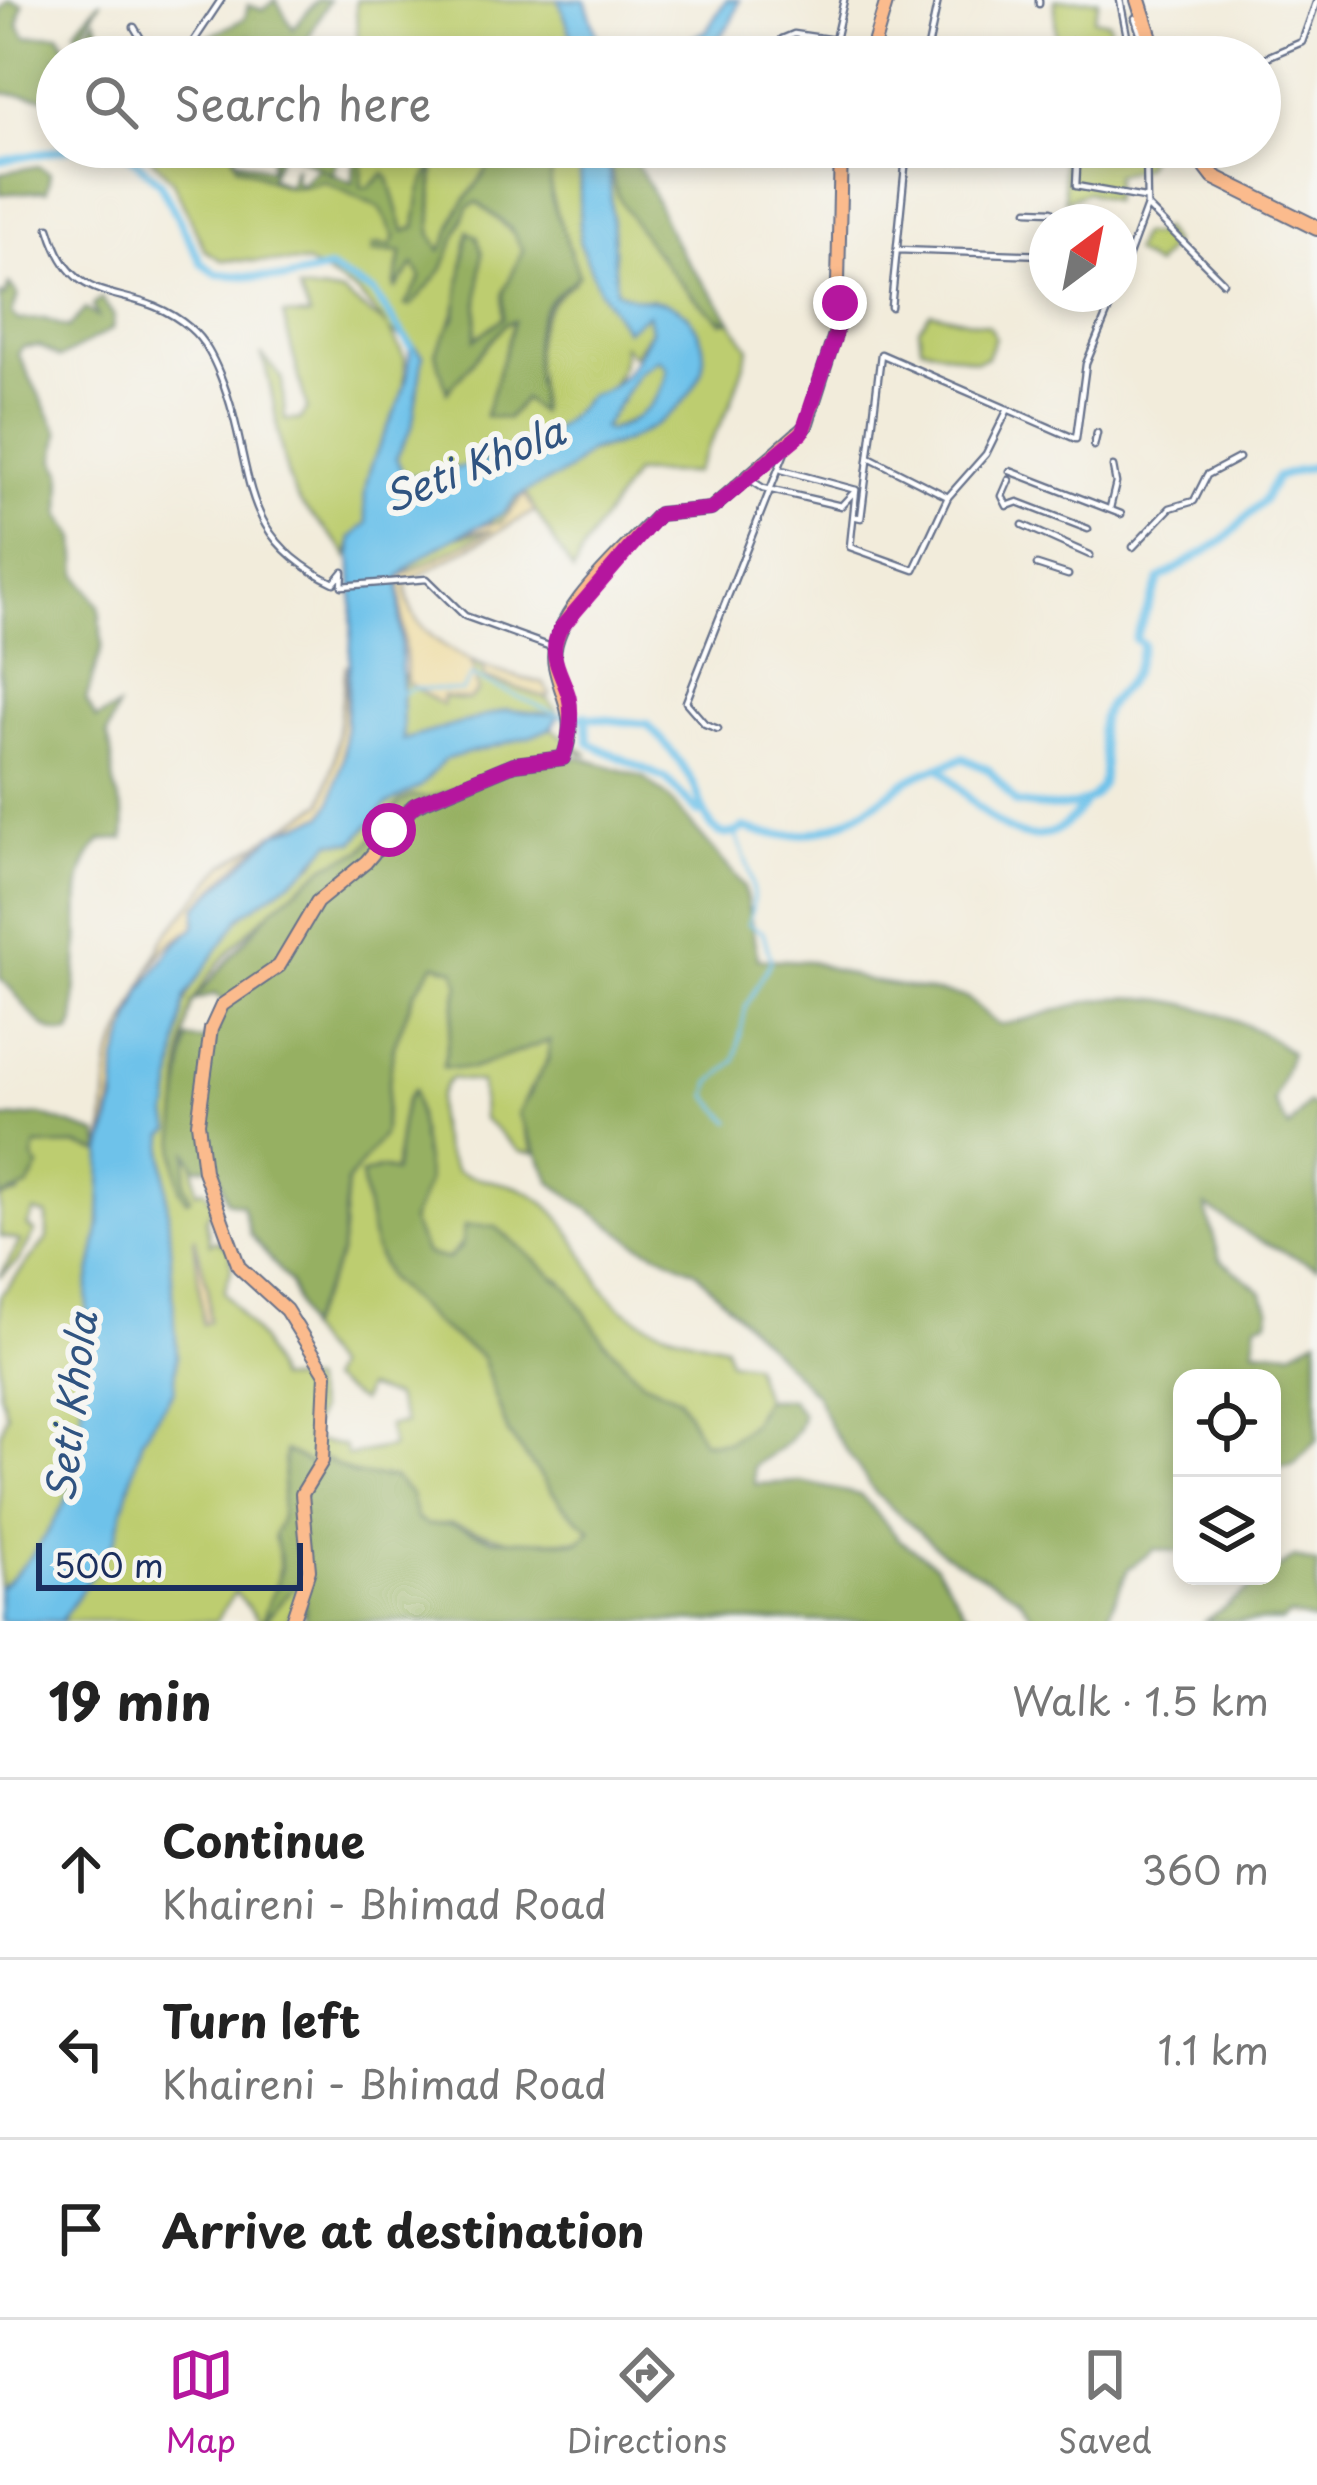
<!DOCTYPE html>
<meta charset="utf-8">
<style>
body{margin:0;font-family:"Playpen Sans",sans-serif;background:#f2f2f2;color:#222}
.controls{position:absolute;right:36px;bottom:36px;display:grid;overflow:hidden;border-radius:24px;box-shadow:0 6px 18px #0003}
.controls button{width:108px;height:108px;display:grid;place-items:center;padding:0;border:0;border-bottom:3px solid #e0e0e0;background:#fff;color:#222;font:60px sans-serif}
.compass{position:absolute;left:1029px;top:204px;width:108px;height:108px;border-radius:50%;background:#fff;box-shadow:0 6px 18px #0003;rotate:32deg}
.scale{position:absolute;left:36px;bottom:30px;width:267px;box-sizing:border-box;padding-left:12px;border:6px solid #1b2f5e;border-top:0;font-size:33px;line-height:42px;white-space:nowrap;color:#1b2f5e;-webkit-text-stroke:9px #f6f6f2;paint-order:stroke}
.stop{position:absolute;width:36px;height:36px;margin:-27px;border:9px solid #b5179e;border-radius:50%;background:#fff}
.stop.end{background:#b5179e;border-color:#fff;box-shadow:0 3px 12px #0008}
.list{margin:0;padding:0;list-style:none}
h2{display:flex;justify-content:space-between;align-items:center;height:156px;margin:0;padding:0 48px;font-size:51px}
h2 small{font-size:39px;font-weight:400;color:#767676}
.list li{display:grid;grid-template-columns:78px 1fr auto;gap:36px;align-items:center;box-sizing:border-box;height:180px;padding:0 48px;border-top:3px solid #e0e0e0}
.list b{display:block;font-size:45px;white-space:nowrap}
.list p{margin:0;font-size:39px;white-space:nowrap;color:#767676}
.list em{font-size:39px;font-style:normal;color:#767676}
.icon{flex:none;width:66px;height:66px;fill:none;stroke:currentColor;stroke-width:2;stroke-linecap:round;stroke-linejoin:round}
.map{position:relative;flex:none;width:1317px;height:1621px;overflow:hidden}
.search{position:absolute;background:#fff;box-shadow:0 6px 18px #0003;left:36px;right:36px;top:36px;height:132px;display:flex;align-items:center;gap:30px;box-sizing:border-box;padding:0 42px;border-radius:66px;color:#767676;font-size:45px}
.sheet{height:696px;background:#fff}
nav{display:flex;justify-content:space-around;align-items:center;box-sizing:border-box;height:168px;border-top:3px solid #e0e0e0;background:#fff;font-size:33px;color:#767676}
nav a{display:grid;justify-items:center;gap:6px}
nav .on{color:#b5179e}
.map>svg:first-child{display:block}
.green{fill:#bdcd6f;stroke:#6c7e66;stroke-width:3}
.forest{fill:#96b062;stroke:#587060;stroke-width:3}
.sand{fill:#eeda9e;stroke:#84847e;stroke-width:3}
.water{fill:#6ec2ea;stroke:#4478a4;stroke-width:3;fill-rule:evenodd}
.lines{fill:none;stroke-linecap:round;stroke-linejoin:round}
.stream{stroke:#6ec2ea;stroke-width:3}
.river{stroke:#6ec2ea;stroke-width:8}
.minor-casing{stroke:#66718a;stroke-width:9}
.primary-casing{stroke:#66718a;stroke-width:16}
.trunk-casing{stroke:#66718a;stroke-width:18}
.minor{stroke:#fff;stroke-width:4.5}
.primary{stroke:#fbbb8d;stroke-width:12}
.trunk{stroke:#fbbb8d;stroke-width:14}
.route{stroke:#b5179e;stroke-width:15}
.labels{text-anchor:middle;stroke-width:12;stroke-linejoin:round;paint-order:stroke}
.water-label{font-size:39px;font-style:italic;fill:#305481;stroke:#f6f6f2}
</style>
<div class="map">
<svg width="1317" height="1621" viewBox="0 0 1317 1621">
<rect width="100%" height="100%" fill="#f6f6f2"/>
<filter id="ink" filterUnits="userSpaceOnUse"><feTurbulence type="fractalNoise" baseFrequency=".00833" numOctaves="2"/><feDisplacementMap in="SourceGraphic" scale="24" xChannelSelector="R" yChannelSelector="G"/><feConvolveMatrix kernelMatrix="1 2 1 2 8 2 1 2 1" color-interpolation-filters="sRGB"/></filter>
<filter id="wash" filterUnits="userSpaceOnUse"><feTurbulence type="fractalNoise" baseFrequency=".004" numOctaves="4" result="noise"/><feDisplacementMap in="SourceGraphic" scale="48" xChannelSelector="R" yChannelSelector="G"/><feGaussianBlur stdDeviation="2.7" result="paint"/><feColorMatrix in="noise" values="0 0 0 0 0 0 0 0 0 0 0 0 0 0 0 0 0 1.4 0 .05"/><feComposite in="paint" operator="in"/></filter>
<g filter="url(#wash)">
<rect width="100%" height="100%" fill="#f2ecdb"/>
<path class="green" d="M356 0H559L579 57H366L357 33Z
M1055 0H1099L1094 19 1109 22 1111 39 1102 52 1106 57H1056Z
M142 147H234V159C271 179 281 196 323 181L380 208 395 236 392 246 378 244 373 252H401L395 283 415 263 422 278 406 304 442 270 468 207 477 202 517 236 523 250 503 301V318L474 340 482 253 469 232 463 284 448 332 447 392 505 324 516 321 485 415 507 419 524 399 540 406C529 358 531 312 574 282L547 178 550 147H580V243L625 329 648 314 651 330 633 356 622 344C633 381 570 432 539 447 492 469 433 477 383 492L416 377 414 345 390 331 405 358 404 388 367 523 351 538 348 557C335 533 302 513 294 492 275 448 278 398 261 354L282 378 285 420H299L307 409 283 315 310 316 299 290 342 293 387 326 358 293 307 263 221 260 205 250 173 182Z
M364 147H496C488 173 475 186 461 206 451 220 451 239 440 251L431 233 434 168 420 192 415 227 404 232 389 179 384 174 368 188 361 187Z
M608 147C621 226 669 265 721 322L731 321 749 348 730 406 694 473H634C612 510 590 530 573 572L525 494 501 522 470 527 543 479 564 474 586 453 615 445 677 409 652 299 639 301 616 290Z
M1061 147H1148L1151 148 1144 167 1115 175 1112 201 1087 192 1065 201Z
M1162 228 1172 244 1155 266 1133 252 1140 234 1154 235Z
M931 312 988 325 995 337 987 357 976 361 921 346 919 328Z
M661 331 685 377 638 417 607 431 603 428Z
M496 529 399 577 403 630 384 552Z
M471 662 483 668 485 679 547 698 559 715 401 749 403 675 441 703 443 697 461 700Z
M551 728 589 755 565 748 449 795 400 802C386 815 380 834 366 846 350 861 322 869 303 884 265 914 219 955 195 998 179 1026 175 1156 180 1191L188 1153 193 1154 196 1192 204 1189 214 1204 206 1219 210 1244 216 1240 230 1249 231 1271 224 1292 261 1341 277 1379 310 1382 318 1411 307 1439 344 1446 347 1456 392 1447 388 1426 405 1423 394 1397 366 1388 361 1402 328 1380 333 1368 305 1329 341 1253 346 1182 383 1135 393 1049 415 991 434 964 456 970 459 983 443 1066 471 1069 550 1040C548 1094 499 1087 535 1153L520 1152 483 1118 481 1083 451 1078C426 1103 439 1144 456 1171 479 1182 506 1180 528 1192 566 1212 581 1253 602 1286 627 1326 683 1337 725 1346L729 1361 753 1364 764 1399 751 1424 728 1442H703L679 1398 642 1381 604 1341 561 1280 463 1242 448 1259 426 1254 411 1221 428 1182 413 1091C398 1104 400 1149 394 1172L377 1169 361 1176 374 1246 388 1279 438 1326 482 1357 508 1433 563 1506 590 1525 585 1540 513 1541 451 1524 427 1525 417 1519 411 1496 394 1478 353 1474 325 1459 309 1463 286 1451 281 1517 274 1536C286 1571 275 1587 265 1620L304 1574 303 1614 292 1611 286 1621H260L235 1592 216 1621H54L144 1105 205 953 252 906 316 862 334 832 449 754Z
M77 1145 102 1153 104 1181 94 1483 0 1598V1433L7 1414 0 1392V1296L47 1239V1215L34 1212 27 1226 35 1232 18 1261 0 1277 20 1241 0 1236V1198L19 1194 36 1146Z"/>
<path class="forest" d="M8 0 23 4 18 24 26 37 59 34 68 51 82 40 75 30 101 0 83 31 87 36 95 19 108 48 116 47 117 53 57 57V105L42 97 0 93V11Z
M276 0 293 29 317 0H329L298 57H276V48L264 50 250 36 227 48 232 57 219 52 199 57 205 39 245 18 248 5 263 10Z
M234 147 236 159 270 170 272 153 252 147H270L279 157 270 177 288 186 295 166V182L301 184 318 167 286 150 280 154 276 147H338L333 174 320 169 353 183 355 147H364L361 187 368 188 384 174 389 179 404 232 415 227 420 192 433 163 431 233 440 251C451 239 451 219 461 206 475 186 489 173 496 147H550L551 197 579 275C570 285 558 291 550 301 523 334 540 377 539 413L524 399 507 419 485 416 514 321 505 324 447 392 435 352 455 317 468 232 477 236 482 253 475 339 503 318V293L523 250 510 228 477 202 468 207 442 270 410 307 405 305 421 278 414 264 395 290 401 252H373V245L391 246 395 237 380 208 323 181C279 197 277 179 237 165Z
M608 147H623C649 176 656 203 672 237 686 266 715 292 731 321 705 324 628 220 617 193 611 179 611 162 608 147Z
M38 166 50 173 47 191 0 194V173Z
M9 284 18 295 12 314 18 320 45 319 68 328 85 309 98 317 93 306 101 298 114 316 112 329 60 358 40 346 22 347 18 354 59 433 55 460 62 472 61 515 76 538 78 575 99 606 102 646 86 700 96 719 117 708 107 735C114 753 111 765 114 783 118 808 127 804 124 839L102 840C71 870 80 909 78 946 77 972 74 996 75 1022L71 1033C38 1039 24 997 0 978V294L5 296Z
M580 757 643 777 668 797 744 886 758 959 809 961 865 980 966 997 998 1025C1036 1020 1064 1005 1098 1000 1160 990 1241 1013 1291 1053L1274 1102 1289 1128 1308 1103 1317 1109V1267L1253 1237 1205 1206 1220 1259 1261 1291 1270 1309 1268 1320 1257 1323 1254 1349 1292 1351 1317 1338V1440L1293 1465 1272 1467V1378H1182V1552L1155 1549 1128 1569 1106 1621H1037L1019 1597 943 1553 877 1495 831 1428 816 1395 695 1271 636 1243 552 1183 518 1114 549 1058V1041L471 1069 443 1067 459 983 455 970 435 964 415 991 393 1048 383 1135 347 1182 341 1254 305 1329 290 1283 250 1234 242 1205 227 1201 216 1166 196 1168 188 1153 185 1182 190 1198 186 1200C164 1166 183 1080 187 1039L211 1040 227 1003 215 994 193 1001 274 907 327 865 363 850 400 802 412 796 429 798 520 766Z
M414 1090 428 1182 411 1221 426 1254 448 1259 461 1247 464 1226H495L569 1289 604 1341 642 1381 679 1398 703 1442H728L751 1424 764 1399H791L802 1414C799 1443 772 1451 753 1467L755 1484 801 1482 861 1495 900 1540 935 1564 965 1611 983 1621H306L301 1545 300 1581 263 1621C271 1580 291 1585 274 1536L281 1517 285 1451 309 1463 325 1459 353 1474 394 1478 411 1495 417 1519 427 1525 451 1524 492 1539 579 1542 591 1530 563 1506 508 1433 482 1357 438 1326 388 1279 374 1246 361 1175 383 1168 394 1172C400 1148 399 1102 414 1090Z
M41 1115 98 1134 102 1153 77 1145 36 1146 33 1158 39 1167 28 1187 0 1198V1119Z
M1295 1557 1317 1564V1621L1289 1615 1282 1621H1205Z"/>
<path class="sand" d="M436 485 470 527 501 522 525 494 535 511 407 582C401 643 494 674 543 683L550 694 547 698 485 678 483 667 472 662 478 691 469 700 443 697 442 705 407 683 399 577 492 530 468 532 431 488 387 489Z
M346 664C345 696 351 799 321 817 309 825 291 823 278 832 255 847 217 885 197 907L196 926C184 936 168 942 159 956 122 1015 118 1085 102 1153L109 1061 164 938 223 866 323 803 335 758Z
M194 1236 208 1289 209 1321 203 1324Z"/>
<path class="water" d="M559 0H585L604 57H579Z
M726 0H739C727 45 698 57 655 57L707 30Z
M580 147H608L616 290C641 307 669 292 690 319 734 374 664 429 614 445 605 448 595 447 587 453 580 458 575 466 567 471 552 481 534 486 519 496 511 500 510 510 500 515 466 533 426 548 399 577L403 740 507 710 559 715 551 728 532 736 445 759 421 786 386 805 354 842H331L306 870 241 916 185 997 168 1116 171 1130 165 1135 164 1154 177 1357 174 1390 142 1438 115 1540 61 1621H0V1588C36 1558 59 1517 78 1475L88 1285 100 1225 102 1153 115 1101 116 1062 142 990 172 948 195 926 197 907 276 833 323 816 332 802 344 755 353 607 351 538 367 523C351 457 417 410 409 341L423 355 412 427 396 458 405 477C476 466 544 454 589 395 622 390 637 359 651 330L648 314 626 330 600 291 580 243ZM659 359 667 368C664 400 636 424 607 431L603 428 639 372Z"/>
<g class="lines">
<path class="stream" d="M398 695 413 688 462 691 471 676 559 715
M731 1122 708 1096 711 1083 735 1061 746 1006 771 961 763 932 748 924C760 892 749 864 735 834"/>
<path class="river" d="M120 147 159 182 202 264 217 274 285 279 329 269 373 292 411 346
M0 161 76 147
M565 715 647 724C664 741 678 758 691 779 703 799 706 852 744 828 806 849 852 822 901 785 917 772 944 766 963 758L989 770 1016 803C1050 808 1106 817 1104 765 1104 749 1097 734 1102 718 1107 702 1119 693 1129 680 1136 671 1139 656 1143 645L1135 639 1160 579 1224 540 1263 501 1277 477 1317 465
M585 715 589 743 666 779 699 813
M941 768C983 814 1032 875 1084 804"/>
</g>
</g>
<g filter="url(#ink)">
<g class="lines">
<g class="minor-casing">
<path id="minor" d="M1120 0 1131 57
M1039 4V0
M1135 18 1148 57
M134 27 152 57
M782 39 794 34 835 40 844 0
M1073 41 1128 44
M183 57 221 0
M926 57 938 0
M1260 60 1302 42 1317 0
M1078 148 1076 186 1144 198
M1147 206 1223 282
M1028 210 1052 211
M49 228C75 318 131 277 190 328 205 341 213 358 220 375 257 466 232 535 334 583L343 572 342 586 427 579 465 616 554 648
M897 250 1047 255
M1119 282 1147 206 1146 147
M891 307 907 147
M1094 446 1097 433
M869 457 948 497
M782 470 856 490 850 547 914 570 948 497 986 454 1008 409
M1010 471 1121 514
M749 479 763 488 841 506 856 490
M1009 480 1002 496 1007 506 1018 502 1088 529
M1110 508 1116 483 1113 467
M857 517 861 518 881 354 1076 439 1086 364 1115 294
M1023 525 1090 555
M1133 547 1170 508 1194 501 1207 475 1239 458
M1037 565 1068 575
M718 729 705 724 686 702 787 447"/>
</g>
<g class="primary-casing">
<path id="primary" d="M870 57 887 0
M292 1621 309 1570 302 1494 322 1461 326 1374 286 1310 239 1267 204 1171 198 1123 211 1029 222 1005 279 966 317 902 366 862 413 806 514 764 563 758C579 718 562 701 555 666 545 616 627 548 659 514L711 509 806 426 837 328 841 147"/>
</g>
<g class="trunk-casing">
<path id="trunk" d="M1138 0 1156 57
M1191 147 1214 177 1317 228"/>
</g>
<use href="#minor" class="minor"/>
<use href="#primary" class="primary"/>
<use href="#trunk" class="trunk"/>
</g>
</g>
<g class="lines" filter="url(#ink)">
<path class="route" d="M389 830 416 804 514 764 563 758C569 742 573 714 569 697 562 672 546 656 560 629L659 514 711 509 802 433 836 333 840 303"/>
</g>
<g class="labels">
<g class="water-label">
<text transform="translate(474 465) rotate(-22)" y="14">Seti Khola</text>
<text transform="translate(72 1407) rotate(-83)" y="14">Seti Khola</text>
</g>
</g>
</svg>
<div class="controls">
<button><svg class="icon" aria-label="locate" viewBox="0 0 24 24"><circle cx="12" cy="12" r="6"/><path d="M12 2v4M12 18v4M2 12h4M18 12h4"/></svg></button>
<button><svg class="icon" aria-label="layers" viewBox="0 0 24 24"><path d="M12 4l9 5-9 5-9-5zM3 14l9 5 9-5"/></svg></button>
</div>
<svg class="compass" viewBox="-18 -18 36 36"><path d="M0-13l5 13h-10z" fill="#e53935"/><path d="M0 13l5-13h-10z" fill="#767676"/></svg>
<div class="scale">500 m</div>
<div class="stop" style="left:389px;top:830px"></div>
<div class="stop end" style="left:840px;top:303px"></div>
<div class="search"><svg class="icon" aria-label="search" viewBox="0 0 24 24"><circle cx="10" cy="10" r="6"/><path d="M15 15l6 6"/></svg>Search here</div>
</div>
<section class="sheet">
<h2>19 min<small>Walk · 1.5 km</small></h2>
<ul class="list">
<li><svg class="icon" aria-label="ahead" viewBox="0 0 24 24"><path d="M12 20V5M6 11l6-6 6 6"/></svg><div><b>Continue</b><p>Khaireni - Bhimad Road</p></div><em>360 m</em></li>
<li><svg class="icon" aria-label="left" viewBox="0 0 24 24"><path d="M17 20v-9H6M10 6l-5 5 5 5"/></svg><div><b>Turn left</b><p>Khaireni - Bhimad Road</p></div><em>1.1 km</em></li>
<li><svg class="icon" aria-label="arrive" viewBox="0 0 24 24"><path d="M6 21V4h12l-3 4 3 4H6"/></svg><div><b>Arrive at destination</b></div></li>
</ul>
</section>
<nav>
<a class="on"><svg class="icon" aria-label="map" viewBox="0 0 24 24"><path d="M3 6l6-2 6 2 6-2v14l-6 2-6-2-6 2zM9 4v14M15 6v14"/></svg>Map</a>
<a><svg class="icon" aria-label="directions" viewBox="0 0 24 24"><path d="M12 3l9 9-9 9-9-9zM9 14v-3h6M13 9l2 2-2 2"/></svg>Directions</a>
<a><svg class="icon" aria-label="saved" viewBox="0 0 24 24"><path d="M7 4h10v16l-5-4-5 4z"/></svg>Saved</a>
</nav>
